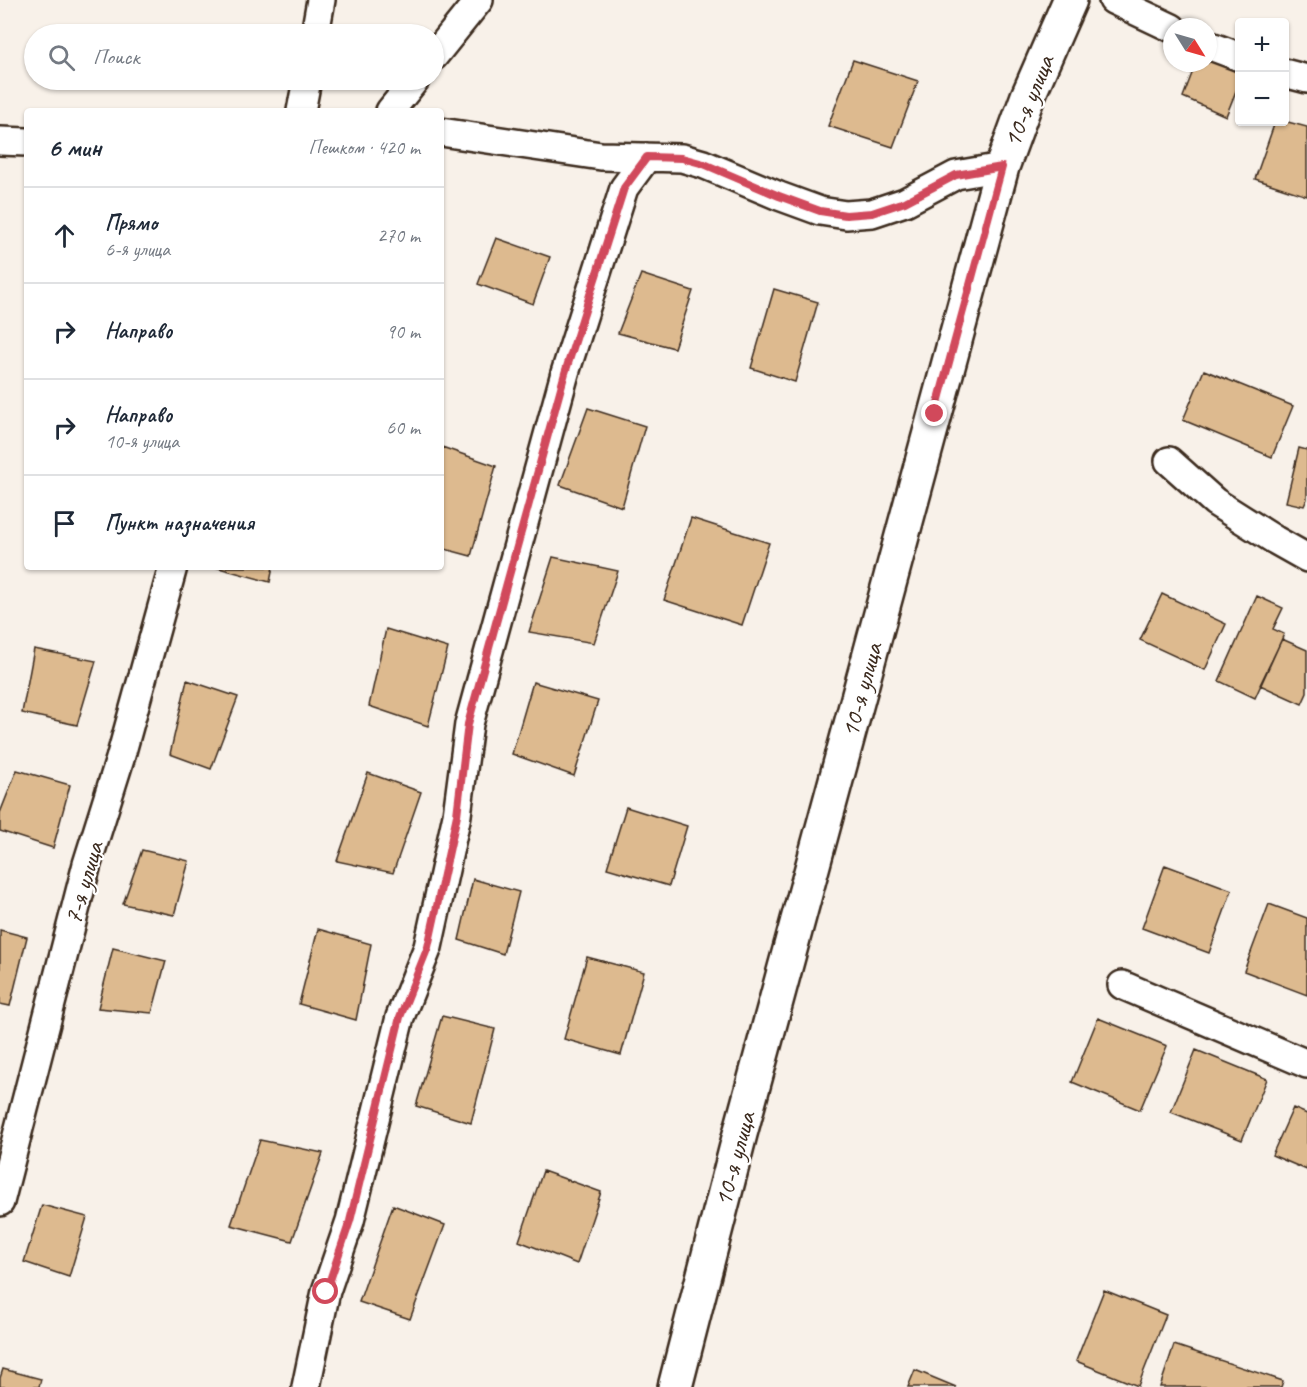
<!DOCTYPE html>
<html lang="ru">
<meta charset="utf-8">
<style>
body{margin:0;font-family:Caveat,sans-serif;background:#f6f6f7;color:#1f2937}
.controls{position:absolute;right:18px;top:18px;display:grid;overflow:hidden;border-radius:6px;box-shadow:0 2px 4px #0004}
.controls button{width:54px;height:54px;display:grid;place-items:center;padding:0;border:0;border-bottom:2px solid #e0e1e3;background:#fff;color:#1f2937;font:30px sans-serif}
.compass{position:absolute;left:1163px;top:18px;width:54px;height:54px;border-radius:50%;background:#fff;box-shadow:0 2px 4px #0004;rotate:127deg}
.stop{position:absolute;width:18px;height:18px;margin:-14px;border:4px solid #d1495b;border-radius:50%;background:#fff}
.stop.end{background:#d1495b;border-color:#fff;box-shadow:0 2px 6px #0008}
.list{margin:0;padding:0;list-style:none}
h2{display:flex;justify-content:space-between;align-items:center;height:78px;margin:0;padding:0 24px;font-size:26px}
h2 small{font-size:20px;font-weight:400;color:#747a83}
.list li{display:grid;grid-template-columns:39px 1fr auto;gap:18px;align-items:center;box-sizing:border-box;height:96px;padding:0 24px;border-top:2px solid #e0e1e3}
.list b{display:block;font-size:22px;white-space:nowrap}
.list p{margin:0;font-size:20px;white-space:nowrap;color:#747a83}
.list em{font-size:20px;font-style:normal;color:#747a83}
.icon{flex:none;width:33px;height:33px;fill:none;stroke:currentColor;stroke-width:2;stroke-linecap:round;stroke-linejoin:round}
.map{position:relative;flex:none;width:1307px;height:1387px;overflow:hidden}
.search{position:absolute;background:#fff;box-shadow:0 2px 4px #0004;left:24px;top:24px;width:420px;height:66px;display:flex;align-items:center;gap:15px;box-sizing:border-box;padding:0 21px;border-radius:33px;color:#747a83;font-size:22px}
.panel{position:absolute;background:#fff;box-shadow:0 2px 4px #0004;left:24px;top:108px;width:420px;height:462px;border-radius:6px}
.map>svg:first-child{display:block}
.building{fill:#ddba8f;stroke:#3b2a1e;stroke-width:1.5}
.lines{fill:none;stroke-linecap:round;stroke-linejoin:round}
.street-casing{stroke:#3b2a1e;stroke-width:32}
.secondary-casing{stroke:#3b2a1e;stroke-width:38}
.street{stroke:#fff;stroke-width:27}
.secondary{stroke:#fff;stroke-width:33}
.route{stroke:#d1495b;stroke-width:8}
.labels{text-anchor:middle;stroke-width:4.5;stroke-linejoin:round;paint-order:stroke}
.street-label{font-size:26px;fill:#3b2a1e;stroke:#fff}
</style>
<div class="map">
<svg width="1307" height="1387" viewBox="0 0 1307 1387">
<rect width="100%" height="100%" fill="#f8f1e9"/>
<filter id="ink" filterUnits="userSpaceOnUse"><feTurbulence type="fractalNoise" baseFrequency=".0167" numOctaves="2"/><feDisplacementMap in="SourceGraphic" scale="12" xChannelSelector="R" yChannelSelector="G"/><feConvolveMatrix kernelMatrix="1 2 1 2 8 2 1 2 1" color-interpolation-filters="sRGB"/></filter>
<g filter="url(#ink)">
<path class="building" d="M1208 59 1240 73V81L1226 116 1183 97 1196 63H1208Z
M853 60 918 81 893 147 828 126Z
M1284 121 1307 127V196L1255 179 1275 122Z
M496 238 550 257 533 304 478 284Z
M641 274 693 291 674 348 618 333Z
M774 289 818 302 795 382 751 368Z
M1204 370 1293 406 1272 457 1183 420Z
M588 408 645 426 622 507 560 485Z
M442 447 496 466 471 556 441 548Z
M1299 448 1307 450V499L1304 506 1286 502Z
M691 518 769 543 742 625 664 600Z
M553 557 618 571 594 643 529 632Z
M215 567H273L270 582Z
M1162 594 1226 624 1205 670 1140 640Z
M1257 596 1283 608 1273 629 1284 634 1255 698 1219 681Z
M386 629 448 648 428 726 369 706Z
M1282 639 1307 650V693L1302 704 1260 685Z
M34 649 96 661 77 725 22 713Z
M187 680 238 697 211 769 170 754Z
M533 682 598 701 574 776 512 754Z
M17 770 70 785 53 848 0 831V813Z
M368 773 421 792 393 873 337 861Z
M626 807 687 826 669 886 607 868Z
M142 850 189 861 174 915 123 904Z
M1165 865 1232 890 1209 953 1142 928Z
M473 879 519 892 503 954 459 940Z
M1269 904 1307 918V995L1244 971Z
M318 929 371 944 356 1020 299 1004Z
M0 930 27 937 10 1006 0 1004Z
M113 948 166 961 152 1013 98 1008Z
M587 957 644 972 621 1055 564 1039Z
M442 1016 495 1029 471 1123 416 1106Z
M1098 1018 1167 1046 1140 1110 1072 1082Z
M1196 1050 1267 1079 1242 1140 1171 1112Z
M1293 1108 1307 1114V1170L1272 1155Z
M260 1140 323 1153 292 1241 231 1225Z
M543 1171 601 1192 577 1264 519 1241Z
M42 1205 87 1217 69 1277 24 1262Z
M393 1205 445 1225 410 1319 359 1302Z
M1104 1290 1166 1315 1138 1386 1076 1361Z
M1174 1345 1283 1381 1281 1387H1160Z
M3 1369 41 1379 39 1387H0V1378Z
M915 1370 956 1387H908Z"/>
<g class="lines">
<g class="street-casing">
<path id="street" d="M1113 0 1172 28
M315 34 321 0
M1208 45 1240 57
M434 56 479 0
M1284 73 1307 79
M301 111 307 80
M390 111 415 80
M441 132 601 156 682 158 703 164 779 196 820 211 846 215 872 213 905 202 956 175 1002 167
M0 141 27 142
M1169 461 1215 502 1275 540 1307 558
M1122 985 1307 1064
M0 1202 87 864 120 759 173 567
M306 1387 326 1291 350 1221 400 1017 428 947 457 815 469 724 565 373 624 188 647 157"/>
</g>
<g class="secondary-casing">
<path id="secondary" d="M675 1387 740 1134 1002 167 1028 96 1070 0"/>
</g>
<use href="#street" class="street"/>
<use href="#secondary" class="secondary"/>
</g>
</g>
<g class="lines" filter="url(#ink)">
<path class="route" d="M326 1292 350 1221 400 1017 428 947 457 815 468 724 565 373 624 188 647 157 682 158 704 164 779 196 820 211 846 215 872 213 905 202 956 175 1002 167 935 414"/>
</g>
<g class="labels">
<g class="street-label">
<text transform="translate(1028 101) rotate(-68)" y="9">10-я улица</text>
<text transform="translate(861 690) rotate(-75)" y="9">10-я улица</text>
<text transform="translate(83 883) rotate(-74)" y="9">7-я улица</text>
<text transform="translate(734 1159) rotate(-75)" y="9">10-я улица</text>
</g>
</g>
</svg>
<div class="controls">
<button>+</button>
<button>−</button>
</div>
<svg class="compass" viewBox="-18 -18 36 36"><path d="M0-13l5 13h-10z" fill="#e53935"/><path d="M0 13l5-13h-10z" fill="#747a83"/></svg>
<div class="stop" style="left:326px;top:1292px"></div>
<div class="stop end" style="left:935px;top:414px"></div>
<div class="search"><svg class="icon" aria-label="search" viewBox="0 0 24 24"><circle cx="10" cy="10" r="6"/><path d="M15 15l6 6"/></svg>Поиск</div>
<section class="panel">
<h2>6 мин<small>Пешком · 420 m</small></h2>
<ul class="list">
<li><svg class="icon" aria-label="ahead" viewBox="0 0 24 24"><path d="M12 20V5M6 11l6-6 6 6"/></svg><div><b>Прямо</b><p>6-я улица</p></div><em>270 m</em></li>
<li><svg class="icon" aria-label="right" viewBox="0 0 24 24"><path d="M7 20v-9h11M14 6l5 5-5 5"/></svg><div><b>Направо</b></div><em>90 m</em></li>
<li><svg class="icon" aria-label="right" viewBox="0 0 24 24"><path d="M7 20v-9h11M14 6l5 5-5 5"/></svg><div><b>Направо</b><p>10-я улица</p></div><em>60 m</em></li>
<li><svg class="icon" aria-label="arrive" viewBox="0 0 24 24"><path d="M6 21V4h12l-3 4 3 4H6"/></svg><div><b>Пункт назначения</b></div></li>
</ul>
</section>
</div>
